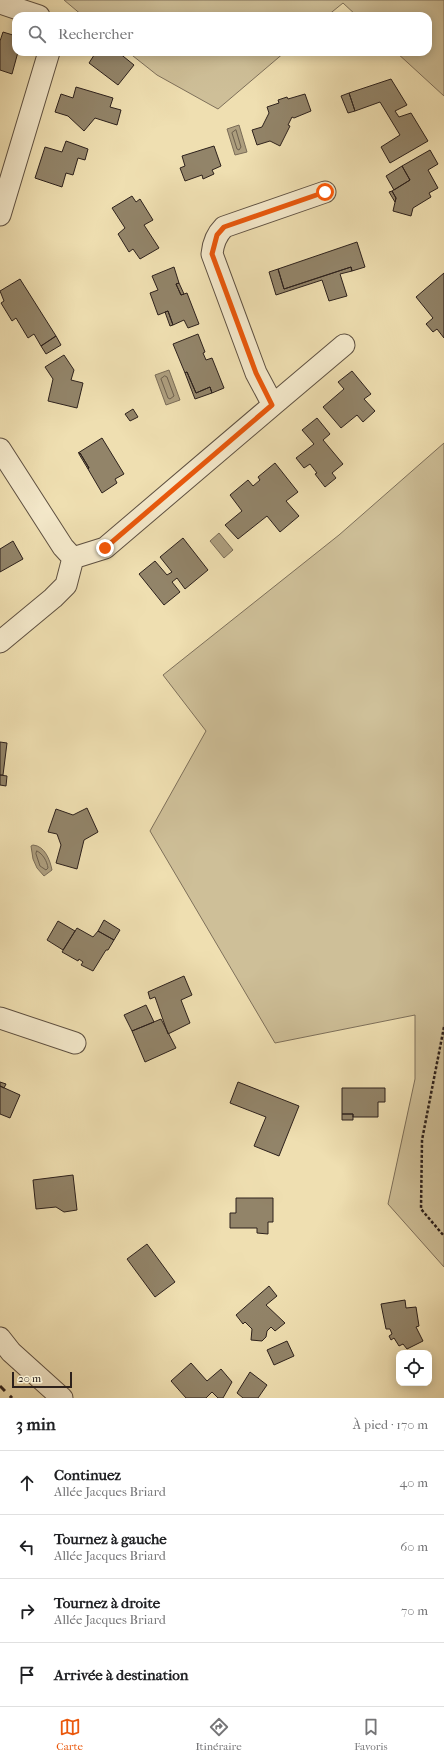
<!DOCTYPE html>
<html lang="fr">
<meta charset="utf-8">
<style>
body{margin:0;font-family:"IM FELL French Canon",serif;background:#f6f6f6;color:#202124}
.controls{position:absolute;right:12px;bottom:12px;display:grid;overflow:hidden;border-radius:8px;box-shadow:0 2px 10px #0003}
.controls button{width:36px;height:36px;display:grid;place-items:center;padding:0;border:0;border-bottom:1px solid #e0e0e0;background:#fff;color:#202124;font:20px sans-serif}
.scale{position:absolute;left:12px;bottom:10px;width:60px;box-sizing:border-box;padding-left:4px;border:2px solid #2d211c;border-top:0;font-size:11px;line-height:14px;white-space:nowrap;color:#2d211c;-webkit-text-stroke:3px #f5eacc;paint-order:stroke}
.stop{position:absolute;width:12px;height:12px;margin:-9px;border:3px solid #ea580c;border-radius:50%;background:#fff}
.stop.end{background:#ea580c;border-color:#fff;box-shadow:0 1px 4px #0008}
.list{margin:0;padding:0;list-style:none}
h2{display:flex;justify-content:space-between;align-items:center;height:52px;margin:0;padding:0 16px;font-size:17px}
h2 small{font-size:13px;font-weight:400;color:#757577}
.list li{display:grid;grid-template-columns:26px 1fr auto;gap:12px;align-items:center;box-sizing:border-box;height:64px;padding:0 16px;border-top:1px solid #e0e0e0}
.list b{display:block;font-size:15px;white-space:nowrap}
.list p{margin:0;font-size:13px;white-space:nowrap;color:#757577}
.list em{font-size:13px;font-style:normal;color:#757577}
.icon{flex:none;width:22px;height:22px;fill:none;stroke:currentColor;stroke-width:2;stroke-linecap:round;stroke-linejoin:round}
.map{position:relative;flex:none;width:444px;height:1398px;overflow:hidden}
.search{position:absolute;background:#fff;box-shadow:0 2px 10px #0003;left:12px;right:12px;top:12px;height:44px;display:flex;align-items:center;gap:10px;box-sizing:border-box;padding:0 14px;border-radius:12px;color:#757577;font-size:15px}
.sheet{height:308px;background:#fff}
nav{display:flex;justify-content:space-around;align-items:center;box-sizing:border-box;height:56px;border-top:1px solid #e0e0e0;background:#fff;font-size:11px;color:#757577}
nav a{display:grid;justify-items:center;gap:2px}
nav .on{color:#ea580c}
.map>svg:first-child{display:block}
.green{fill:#cebf98;stroke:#7e705a}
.water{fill:#ad9e7e;stroke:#7a6c57}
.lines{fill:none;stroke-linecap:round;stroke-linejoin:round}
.shore{stroke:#6d604d;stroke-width:1}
.building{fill:#928469;stroke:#2d211c}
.minor-casing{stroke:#5e5041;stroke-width:23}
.path{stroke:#2d211c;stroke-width:2.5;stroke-dasharray:3 2;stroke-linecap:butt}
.minor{stroke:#f5eacc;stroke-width:21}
.rail{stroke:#2d211c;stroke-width:3;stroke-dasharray:7 7;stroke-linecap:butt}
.route{stroke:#ea580c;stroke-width:5}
</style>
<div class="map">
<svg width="444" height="1398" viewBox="0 0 444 1398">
<rect width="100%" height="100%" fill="#efdfb1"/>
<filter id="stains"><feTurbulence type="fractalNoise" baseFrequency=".005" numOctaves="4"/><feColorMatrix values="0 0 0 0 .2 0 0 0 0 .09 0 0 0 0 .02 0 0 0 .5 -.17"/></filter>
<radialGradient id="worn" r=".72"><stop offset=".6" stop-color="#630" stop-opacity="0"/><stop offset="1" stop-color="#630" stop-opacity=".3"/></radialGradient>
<path class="green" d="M64 0H444V96L396 52H428V16H357L343 3 327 16H83Z
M128 52H285L218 109 157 75Z
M444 443V1267L388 1204 415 1079V1015L275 1043 150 831 206 731 163 675 339 535Z"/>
<path class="water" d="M239 125 247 152 235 155 227 129Z
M169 370 180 400 166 405 155 375Z
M219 533 233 550 224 558 210 541Z
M33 845C45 846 50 860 52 870L44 876 37 868 33 859 31 846Z"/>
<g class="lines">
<path class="shore" d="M236 130 241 147 239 150 237 149 232 133Z
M165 376 167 377 174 396 170 399 168 398 161 379Z
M37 851C43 854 47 861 48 868L46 870 40 866 36 854Z"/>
</g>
<path class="building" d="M3 32 16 36V52H18L12 74 0 70V41Z
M96 52H118L134 65 118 85 89 63Z
M391 79 407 105 395 111 399 117 411 113 428 141 390 163 381 147 400 135 380 102 355 111 349 93Z
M76 87 113 98 110 107 121 110 117 125 95 118 84 131 68 116 55 112 61 94 73 98Z
M349 93 355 111 348 113 341 96Z
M305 94 311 111 294 118 292 117 288 125 290 126 280 146 270 141 257 145 252 130 262 127 269 113 267 107 279 103 278 100 287 97 288 99Z
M66 141 88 149 85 160 78 158 73 175 66 173 62 187 35 178 45 147 62 152Z
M214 146 221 166 212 170 214 174 203 179 202 175 185 181 180 168 185 166 182 156Z
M430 150 438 164 428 170 438 188 429 193 431 197 413 208 411 216 393 211 396 198 392 191 410 180 402 166Z
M402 166 410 180 394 190 386 176Z
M392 191 396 198 395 202 389 192Z
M132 196 136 202 140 199 153 220 144 225 159 248 140 259 133 249 129 252 118 234 125 228 112 208Z
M357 242 365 267 352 271 351 267 284 289 278 269Z
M174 267 179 283 176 284 181 295 187 293 199 324 188 328 184 320 173 325 168 311 158 315 150 293 158 290 152 276Z
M351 267 352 271 340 274 347 296 329 301 322 280 276 295 269 272 278 269 284 289Z
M444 273V338L437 329 433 332 426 324 433 318 416 297Z
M20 279 56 336 41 346 34 334 28 338 16 318 12 321 1 303 4 301 0 291Z
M179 283 184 294 181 295 176 284Z
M168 311 173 325 170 326 165 312Z
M198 334 205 352 203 353 206 360 212 358 224 388 212 393 210 387 196 393 187 372 185 373 173 344Z
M56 336 61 345 46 354 41 346Z
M64 355 74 370 71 380 83 383 77 408 48 401 53 379 45 367Z
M352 371 371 394 364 399 375 411 363 422 357 415 341 428 323 407 344 389 338 382Z
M187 372 196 393 210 387 212 393 195 399 185 373Z
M133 409 138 417 130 421 125 414Z
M317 418 330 434 323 440 343 464 332 473 336 478 325 487 315 474 317 473 310 464 304 468 296 458 314 444 302 430Z
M102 438 124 474 115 479 117 483 102 493 88 469 89 468 80 453H78Z
M80 453 89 468 88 469 79 454Z
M275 463 298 492 286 501 299 516 280 532 267 516 238 539 225 525 242 511 230 495 248 480 253 486 260 480 258 477Z
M183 538 208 570 185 589 177 578 172 582 180 592 164 605 139 574 155 561 167 575 172 572 160 557Z
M13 541 23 559 0 572V549Z
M0 742 7 743 3 775H0Z
M0 775 7 776 6 786 0 785Z
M87 808 98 832 84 840 77 869 56 863 61 845 57 834 48 832 56 809 73 815Z
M104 920 120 930 114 940 98 931Z
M58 921 75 931 63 950 47 940Z
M77 928 93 937 98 931 114 940 108 950H106L93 971 81 965 83 962 79 959 78 961 62 952Z
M184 976 192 995 181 1000 190 1023 168 1034 155 997 150 999 148 992Z
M146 1005 154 1022 132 1031 124 1015Z
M161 1019 176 1048 145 1062 132 1031Z
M0 1082 6 1084 4 1088 0 1086Z
M238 1082 299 1106 279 1156 254 1146 266 1117 230 1103Z
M0 1086 20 1095 10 1118 0 1114Z
M342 1088H385V1102H378V1117H353V1114H342Z
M342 1114H353V1120H342Z
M73 1175 77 1210 64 1212 56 1207 36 1209 33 1180Z
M236 1198H273V1222H268V1234L257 1233V1228H230V1213H236Z
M147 1244 175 1282 155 1297 127 1259Z
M269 1286 277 1296 266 1305 285 1323 275 1331 271 1327 267 1331 266 1337 262 1341 251 1340 252 1329 245 1322 243 1324 236 1315Z
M405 1300 406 1308 416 1307 419 1326 416 1327 423 1341 407 1349 403 1344 399 1346 394 1338 391 1340 389 1336 392 1334 390 1329H386L381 1304Z
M287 1341 294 1356 274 1365 267 1350Z
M191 1363 207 1381 221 1369 232 1382 223 1398H218L212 1392 206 1398H186L171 1381Z
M250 1372 267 1385 258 1398H243L237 1393Z"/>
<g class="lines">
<g class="minor-casing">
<path id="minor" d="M0 3 39 16
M0 215 49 52
M273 405 344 345
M0 449 63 547 73 558 66 585 53 598 0 642
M73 558 105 548 273 405 256 373 212 254C213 243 216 235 224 227L325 192
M0 1018 75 1043
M0 1338 11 1352 62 1398"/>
</g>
<path class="path" d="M444 1027 422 1140 421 1209 444 1236"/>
<use href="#minor" class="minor"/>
<path class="rail" d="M0 1386 12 1398"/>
</g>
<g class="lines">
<path class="route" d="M105 548 272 405 256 373 212 254 217 235 224 227 325 192"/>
</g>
<rect width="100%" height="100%" filter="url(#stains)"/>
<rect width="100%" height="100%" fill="url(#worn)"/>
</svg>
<div class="controls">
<button><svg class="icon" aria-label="locate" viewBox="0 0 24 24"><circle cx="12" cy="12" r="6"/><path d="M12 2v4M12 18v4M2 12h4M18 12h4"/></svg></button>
</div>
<div class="scale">20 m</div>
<div class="stop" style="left:325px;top:192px"></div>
<div class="stop end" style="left:105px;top:548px"></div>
<div class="search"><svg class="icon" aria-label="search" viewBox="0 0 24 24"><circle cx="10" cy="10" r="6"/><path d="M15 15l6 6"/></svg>Rechercher</div>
</div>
<section class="sheet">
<h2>3 min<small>À pied · 170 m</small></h2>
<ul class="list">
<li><svg class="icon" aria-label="ahead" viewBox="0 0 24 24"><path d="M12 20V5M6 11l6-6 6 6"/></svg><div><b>Continuez</b><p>Allée Jacques Briard</p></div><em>40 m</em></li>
<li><svg class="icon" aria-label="left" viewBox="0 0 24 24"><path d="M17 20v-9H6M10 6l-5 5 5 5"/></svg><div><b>Tournez à gauche</b><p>Allée Jacques Briard</p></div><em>60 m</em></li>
<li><svg class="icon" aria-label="right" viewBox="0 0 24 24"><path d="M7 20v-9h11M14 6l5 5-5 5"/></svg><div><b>Tournez à droite</b><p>Allée Jacques Briard</p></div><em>70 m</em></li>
<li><svg class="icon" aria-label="arrive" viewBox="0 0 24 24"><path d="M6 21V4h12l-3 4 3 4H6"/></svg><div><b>Arrivée à destination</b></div></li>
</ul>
</section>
<nav>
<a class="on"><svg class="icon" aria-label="map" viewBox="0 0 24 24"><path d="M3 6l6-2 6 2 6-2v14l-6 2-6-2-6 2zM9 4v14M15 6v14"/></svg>Carte</a>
<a><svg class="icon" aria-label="directions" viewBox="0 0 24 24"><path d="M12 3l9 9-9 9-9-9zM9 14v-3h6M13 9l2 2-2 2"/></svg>Itinéraire</a>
<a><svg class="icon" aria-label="saved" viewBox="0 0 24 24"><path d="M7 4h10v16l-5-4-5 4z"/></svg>Favoris</a>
</nav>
